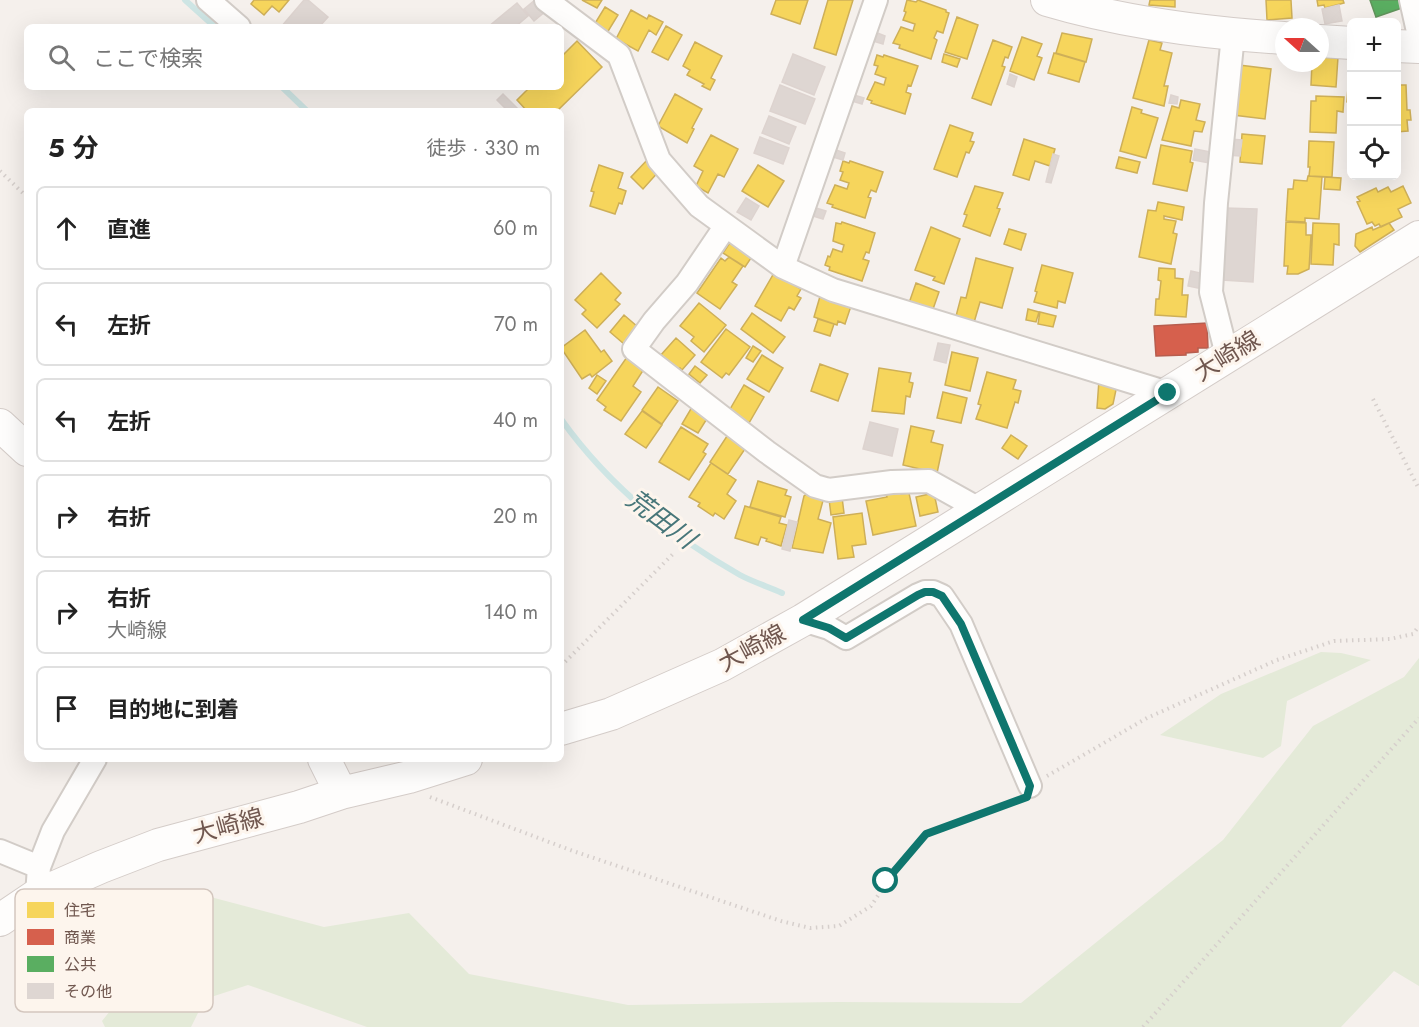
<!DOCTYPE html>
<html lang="ja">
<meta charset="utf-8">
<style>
body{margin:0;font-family:Jost,"Noto Sans JP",sans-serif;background:#f2f2f2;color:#222}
.controls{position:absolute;right:18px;top:18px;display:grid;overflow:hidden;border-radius:9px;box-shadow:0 6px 24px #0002}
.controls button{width:54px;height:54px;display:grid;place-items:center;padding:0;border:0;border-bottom:2px solid #e0e0e0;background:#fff;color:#222;font:30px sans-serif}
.compass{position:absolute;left:1275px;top:18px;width:54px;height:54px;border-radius:50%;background:#fff;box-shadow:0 6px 24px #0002;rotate:291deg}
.stop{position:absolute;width:18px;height:18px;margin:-14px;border:4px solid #0f766e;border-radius:50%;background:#fff}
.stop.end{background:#0f766e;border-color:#fff;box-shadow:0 2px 6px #0008}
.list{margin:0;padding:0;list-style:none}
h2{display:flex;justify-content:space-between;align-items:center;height:78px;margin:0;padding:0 24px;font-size:26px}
h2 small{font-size:20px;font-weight:400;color:#767676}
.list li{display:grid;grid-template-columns:39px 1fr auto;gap:18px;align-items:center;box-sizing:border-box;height:84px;margin:0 12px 12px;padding:0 12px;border:2px solid #e0e0e0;border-radius:9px}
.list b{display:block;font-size:22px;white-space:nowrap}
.list p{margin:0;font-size:20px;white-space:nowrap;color:#767676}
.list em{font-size:20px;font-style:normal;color:#767676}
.icon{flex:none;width:33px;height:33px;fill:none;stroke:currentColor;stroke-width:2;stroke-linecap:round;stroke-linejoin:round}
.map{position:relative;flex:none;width:1419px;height:1027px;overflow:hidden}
.search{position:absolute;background:#fff;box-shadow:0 6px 24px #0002;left:24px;top:24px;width:540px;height:66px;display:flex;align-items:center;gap:15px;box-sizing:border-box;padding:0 21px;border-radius:9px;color:#767676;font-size:22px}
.panel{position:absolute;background:#fff;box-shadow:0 6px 24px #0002;left:24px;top:108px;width:540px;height:654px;border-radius:9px}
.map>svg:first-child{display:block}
.green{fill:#e4ead8}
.homes{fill:#f6d55c;stroke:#ceaf58;stroke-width:1.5}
.shops{fill:#d6604d;stroke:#b75d4e;stroke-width:1.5}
.public{fill:#5aae61;stroke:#61945c;stroke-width:1.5}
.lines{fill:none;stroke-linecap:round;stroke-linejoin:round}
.stream{stroke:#cee5e4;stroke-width:6}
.building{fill:#ded6d2;stroke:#ddd3cf;stroke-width:1.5}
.street-casing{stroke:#d2ccc7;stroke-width:26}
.secondary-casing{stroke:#d4ccc8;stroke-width:34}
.path{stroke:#d6cfcc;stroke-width:4;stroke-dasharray:1.5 4.5;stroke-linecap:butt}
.street{stroke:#fefdfc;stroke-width:22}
.secondary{stroke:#fefdfc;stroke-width:32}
.route{stroke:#0f766e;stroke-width:8}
.labels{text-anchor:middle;stroke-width:6;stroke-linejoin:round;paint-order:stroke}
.street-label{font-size:24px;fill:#70574f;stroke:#fdf5ed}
.water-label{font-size:26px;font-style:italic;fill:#48777a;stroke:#fdf5ed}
.key{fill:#fdf5ed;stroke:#d3c6be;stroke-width:1.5}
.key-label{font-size:16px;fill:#70574f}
</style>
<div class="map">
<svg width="1419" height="1027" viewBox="0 0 1419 1027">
<rect width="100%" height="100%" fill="#f5f0ec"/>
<path class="green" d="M1321 652 1341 653 1371 660 1287 701 1281 746 1263 758 1160 735 1221 694Z
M1419 658V986L1394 971 1341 1027H367L248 985 205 999 191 1027H105L102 1021 203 895 324 927 409 913 469 974 628 1005 838 1002 1021 1003 1223 840 1313 726 1404 677Z"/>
<path class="homes" d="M254 0H289L279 12 272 6 264 15 251 4Z
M582 0H602L597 8Z
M776 0H808L800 24 771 14Z
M828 0H853L836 55 814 48Z
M907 0 916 2 918 0 946 10V12L949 13 943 33 937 31 934 38 937 40 931 59 899 48 900 45 893 43 901 27 913 31 915 24 903 20 906 12 904 11Z
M1150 0H1175V7L1149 5Z
M1266 0H1291L1292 18 1267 20Z
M1317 0H1343L1344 3 1325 8 1324 5 1318 6Z
M605 7 618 15 607 33 594 25Z
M631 10 647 19 649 15 663 22 656 35 649 30 638 51 616 39Z
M957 17 978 25 967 59 945 52Z
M666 26 682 35 668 60 652 52Z
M1062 33 1092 39 1086 62 1056 53Z
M1022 37 1042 44 1037 56 1042 58 1034 80 1010 71Z
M993 40 1012 47 1008 58 1005 57 1002 66 1005 67 991 105 972 98Z
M1149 40 1162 43 1160 50 1172 53 1164 86H1168L1164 106 1133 98Z
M577 41 602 67 557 111H527L517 100 527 90 524 87H561V52L564 54Z
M695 42 722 56 711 78 715 80 710 90 702 86 704 84 687 75 690 70 683 66Z
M1054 53 1085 62 1079 82 1048 73Z
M944 54 960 59 957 67 942 62Z
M877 55 883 57 884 55 918 66 911 86 908 85 906 92 911 94 905 114 871 103 872 101 867 99 875 82 884 85 886 78 875 74 878 66 874 65Z
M1320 56 1338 57 1336 87 1311 85 1312 63H1320Z
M1239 65 1271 69 1265 119 1233 115Z
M1396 85H1406L1407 110H1410L1411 120H1407L1408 131 1396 132Z
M1348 87H1352V103L1347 102Z
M675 94 702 109 692 128 694 129 687 143 658 126Z
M1316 96 1344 97 1343 112 1337 111 1336 133 1310 132 1311 101H1316Z
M1181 100 1200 104 1196 120 1205 122 1202 132 1194 131 1191 146 1162 140 1172 106 1179 108Z
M1132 107 1142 110 1141 113 1158 118 1146 158 1120 151Z
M950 125 973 133 970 141 974 142 969 153 966 152 957 177 934 169Z
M1242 134 1265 136 1262 164 1240 162Z
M711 135 738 149 724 177 718 174 708 193 696 186 703 171 694 166Z
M1024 139 1055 149 1050 166 1035 161 1029 180 1013 175Z
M1309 141 1334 142 1332 177 1309 176 1310 167H1308Z
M1161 145 1192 151 1190 162 1193 163 1187 191 1153 184Z
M1119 157 1140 162 1137 173 1116 168Z
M648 159 660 170 643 189 631 177Z
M843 161 849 163 850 161 883 172 876 192 871 190 868 197 871 198 865 218 832 207 833 205 827 203 835 185 847 189 849 183 840 180 843 172 840 171Z
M599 165 623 173 618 188 626 191 622 204 619 203 615 214 590 206 594 192 591 191Z
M758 165 784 181 768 207 742 191Z
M1308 176 1322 177 1319 219 1305 218V222L1286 221 1288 189H1293L1294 180 1307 181Z
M1325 177 1341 178 1340 190 1324 189Z
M975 186 1003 193 997 208 1000 209 990 236 963 226 967 215 964 214Z
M1403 186 1411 203 1398 209 1402 217 1381 227 1379 224 1375 226 1372 222 1367 224 1357 202 1360 201 1357 197 1376 188 1378 192 1388 187 1391 192Z
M1158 202 1184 207 1182 220 1164 216V219L1176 221 1173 233 1177 234 1171 264 1139 257 1148 210 1156 211Z
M842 222 875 233 869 253 866 252 863 259 869 261 862 281 829 270 830 267 825 265 828 256 830 257 833 249 842 252 844 245 833 241 836 223 841 224Z
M1286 222 1306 223V235H1311L1309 269 1298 274H1287L1288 266H1284Z
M1313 223 1339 224V245L1334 244 1333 265 1311 264Z
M1389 223 1394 230 1360 252 1355 246 1356 234 1372 227 1373 230Z
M931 227 960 239 944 284 933 280 935 277 915 270Z
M1009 229 1026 234 1021 250 1004 244Z
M731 241 753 255 745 267 723 253Z
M729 257 743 266 732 282 737 285 720 309 697 293 721 258 725 261Z
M976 258 1013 268 1002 308 980 302 973 326 955 320 961 297 966 298Z
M1042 265 1073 273 1065 303 1058 301 1057 308 1034 302 1037 292 1035 291Z
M1159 268 1175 269V278L1183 279 1182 295H1188L1186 317 1155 315 1156 299H1159L1161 281 1158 280Z
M601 273 621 293 615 300 620 304 597 328 582 314 586 310 575 300Z
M774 273 801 289 797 296 801 298 794 310 789 307 781 321 755 306Z
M916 283 939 292 932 312 909 303Z
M821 293 852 303 845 324 838 321 837 325 814 317Z
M699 303 726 325 704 352 691 341 694 337 680 326Z
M1028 309 1039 312 1036 322 1026 320Z
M1040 312 1056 316 1053 327 1038 324Z
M752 313 785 337 773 353 741 329Z
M624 315 638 327 624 344 610 332Z
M818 319 834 324 830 336 814 331Z
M726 329 750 347 729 375 726 373 722 378 701 362Z
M585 330 601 352 604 350 612 361 592 377 590 374 582 379 561 348Z
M676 338 695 355 682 370 680 368 677 372 660 356Z
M753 346 761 351 753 362 746 358Z
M952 352 978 358 970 391 945 385Z
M762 355 783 368 769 392 747 379Z
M627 357 644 369 633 386 641 392 621 421 604 410 606 407 597 400Z
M820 364 848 374 838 401 811 391Z
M695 366 707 375 700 383 689 374Z
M879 368 911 373 909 382 913 383 910 397 906 396 904 414 872 411Z
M987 372 1016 380 1013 389 1021 391 1018 403 1015 402 1007 428 976 419 981 405 978 404Z
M597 375 606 381 597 394 589 388Z
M1099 380 1117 385 1113 404 1105 409 1097 408Z
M744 385 764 397 749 423 729 411Z
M658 387 678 401 662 424 642 410Z
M943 392 967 398 961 423 937 418Z
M692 407 708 417 698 433 682 424Z
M642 411 662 425 646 448 625 434Z
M911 426 934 431 931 442 943 445 937 473 903 465Z
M681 427 708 444 703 452 706 454 689 480 659 462Z
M729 433 747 446 728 474 710 462Z
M1011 435 1027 446 1018 459 1002 448Z
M711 463 736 480 727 494 736 501 724 519 715 513 713 516 698 506 700 503 689 497Z
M758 481 787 490 785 495 791 497 785 517 750 507Z
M900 490 901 494 909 493 916 526 873 535 866 501 887 497 886 493Z
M808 493 824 497 818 519 831 523 823 553 792 548 804 496Z
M934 493 938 512 920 516 916 497Z
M842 497 844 513 831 515 829 499Z
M745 506 781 517 779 523 787 525 781 546 766 541 767 539 761 537 758 545 735 538Z
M862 513 866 544 852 546 854 557 838 559 833 517Z"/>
<path class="shops" d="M1207 323 1208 348H1198V352L1186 353V355L1156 356 1154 326Z"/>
<path class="public" d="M1370 0H1399L1402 8 1376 17Z"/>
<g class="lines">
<path class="stream" d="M185 0 215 27
M282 87 307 111
M561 419C608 485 671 536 740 575 753 582 769 587 782 593"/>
</g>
<path class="building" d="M304 0H308L328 17 319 27H281Z
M535 0 546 11 534 21 524 9Z
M517 3 528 16 515 27H488Z
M1339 5 1342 21 1325 24 1322 9Z
M875 32 885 36 883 44 873 41Z
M793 54 825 67 814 95 782 82Z
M1010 74 1017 77 1014 87 1007 84Z
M780 85 815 99 805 124 770 111Z
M503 94 520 111H508L497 100Z
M854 95 864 98 862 104 852 101Z
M1171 95 1178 97 1177 104 1169 103Z
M769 116 796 127 789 144 762 133Z
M760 137 789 148 783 164 754 153Z
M1229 139 1242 140 1240 156 1227 155Z
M1195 149 1211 152 1210 163 1193 160Z
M836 150 845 153 843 160 833 157Z
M1053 154 1059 156 1051 183 1046 182Z
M746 198 759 206 751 220 737 212Z
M816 208 826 211 823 219 813 216Z
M1225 208 1257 209 1253 282 1222 280Z
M1191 271 1205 274 1203 289 1188 286Z
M938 343 950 345 946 363 934 360Z
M870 422 898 429 892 456 863 449Z
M789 520 797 522 790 551 782 549Z"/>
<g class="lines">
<g class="street-casing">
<path id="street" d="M208 0 239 27
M546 0 619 55 659 160 699 206 783 267 833 290 1168 393
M1411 0 1419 36
M725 227 687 283 654 321 634 349 767 452 815 486 829 490 892 482 929 481 981 510
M783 267 876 0
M1227 355 1211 292 1216 203 1233 35
M803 620 829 628 846 638 918 595 925 592H933L942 596 961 624 1030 786
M0 851 39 867
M37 895 39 867 53 831 95 759"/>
</g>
<g class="secondary-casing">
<path id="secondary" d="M1047 0C1124 23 1204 33 1284 38
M1320 41 1352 43
M1396 46 1419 47
M0 425 27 450
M561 729 611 714 722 665 803 620 1419 237
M324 759 341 793
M0 920 37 895 101 867 158 845 299 807 341 793 409 777 466 759"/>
</g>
<path class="path" d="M0 171 27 197
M1373 399 1419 489
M561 666 675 552
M1047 776 1147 718 1277 660 1334 641 1390 639 1413 634 1419 626
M430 797 573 851 781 921 810 928 839 926 871 906 895 870 926 834 1019 800
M1143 1027 1419 718"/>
<use href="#street" class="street"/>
<use href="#secondary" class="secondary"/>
</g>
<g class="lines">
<path class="route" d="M886 881 926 834 1027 797 1030 786 961 624 942 596 933 592H925L918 595 846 638 829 628 803 620 1168 393"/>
</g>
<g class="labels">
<g class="street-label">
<text transform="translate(1227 356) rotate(-32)" y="8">大崎線</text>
<text transform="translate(752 648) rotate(-28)" y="8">大崎線</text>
<text transform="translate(228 826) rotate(-15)" y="8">大崎線</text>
</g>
<g class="water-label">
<text transform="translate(661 519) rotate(37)" y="9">荒田川</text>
</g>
</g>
<rect x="15" y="889" width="198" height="123" rx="9" class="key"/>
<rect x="27" y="902" width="27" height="16" fill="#f6d55c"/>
<rect x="27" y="929" width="27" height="16" fill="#d6604d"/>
<rect x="27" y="956" width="27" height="16" fill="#5aae61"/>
<rect x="27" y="983" width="27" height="16" fill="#ded6d2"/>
<g class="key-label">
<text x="64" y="916">住宅</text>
<text x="64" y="943">商業</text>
<text x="64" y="970">公共</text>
<text x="64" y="997">その他</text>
</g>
</svg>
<div class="controls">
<button>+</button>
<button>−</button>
<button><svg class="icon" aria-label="locate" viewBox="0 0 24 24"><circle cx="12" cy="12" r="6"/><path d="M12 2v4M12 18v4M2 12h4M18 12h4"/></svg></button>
</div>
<svg class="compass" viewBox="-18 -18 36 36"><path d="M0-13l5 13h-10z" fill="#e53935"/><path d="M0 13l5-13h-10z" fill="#767676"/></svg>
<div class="stop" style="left:886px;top:881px"></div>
<div class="stop end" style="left:1168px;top:393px"></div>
<div class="search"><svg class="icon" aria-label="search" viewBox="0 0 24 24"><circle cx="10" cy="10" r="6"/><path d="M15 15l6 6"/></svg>ここで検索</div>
<section class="panel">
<h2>5 分<small>徒歩 · 330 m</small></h2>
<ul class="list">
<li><svg class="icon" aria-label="ahead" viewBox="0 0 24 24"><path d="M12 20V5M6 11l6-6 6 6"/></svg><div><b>直進</b></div><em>60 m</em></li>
<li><svg class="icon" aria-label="left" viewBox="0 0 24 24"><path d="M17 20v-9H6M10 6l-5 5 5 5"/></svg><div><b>左折</b></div><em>70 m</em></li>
<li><svg class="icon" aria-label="left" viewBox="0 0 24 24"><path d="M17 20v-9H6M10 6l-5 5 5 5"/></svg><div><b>左折</b></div><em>40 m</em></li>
<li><svg class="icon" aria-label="right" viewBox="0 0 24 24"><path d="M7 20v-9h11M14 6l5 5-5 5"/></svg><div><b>右折</b></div><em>20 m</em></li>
<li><svg class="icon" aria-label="right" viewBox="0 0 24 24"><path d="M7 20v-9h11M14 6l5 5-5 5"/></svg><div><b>右折</b><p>大崎線</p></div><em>140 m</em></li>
<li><svg class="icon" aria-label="arrive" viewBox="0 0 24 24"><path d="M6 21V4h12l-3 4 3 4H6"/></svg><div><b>目的地に到着</b></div></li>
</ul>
</section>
</div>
